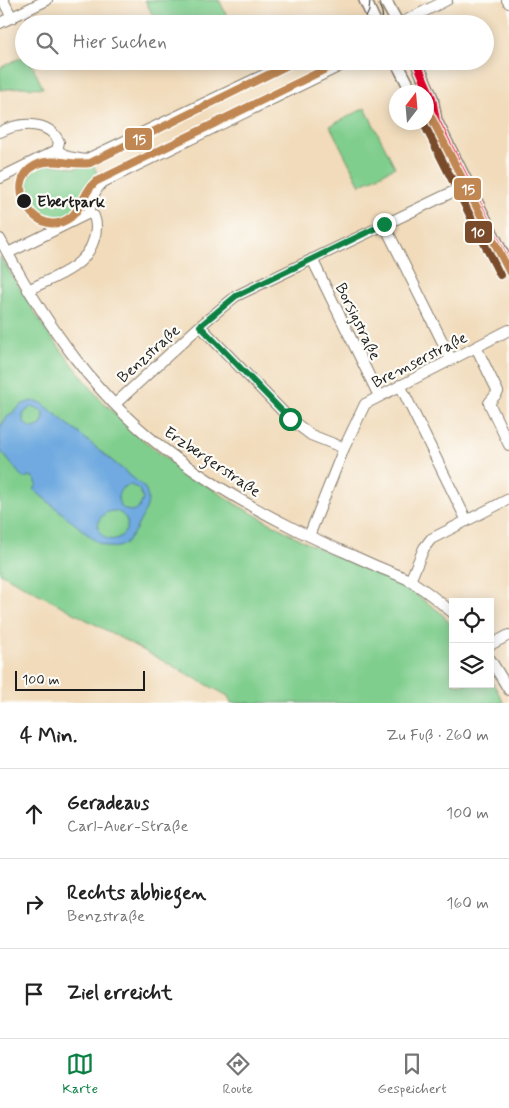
<!DOCTYPE html>
<html lang="de">
<meta charset="utf-8">
<style>
body{margin:0;font-family:Mynerve,sans-serif;background:#f6f6f6;color:#222}
.controls{position:absolute;right:15px;bottom:15px;display:grid;overflow:hidden;border-radius:0px;box-shadow:0 2px 12px #0003}
.controls button{width:45px;height:45px;display:grid;place-items:center;padding:0;border:0;border-bottom:1px solid #e0e0e0;background:#fff;color:#222;font:25px sans-serif}
.compass{position:absolute;left:389px;top:85px;width:45px;height:45px;border-radius:50%;background:#fff;box-shadow:0 2px 12px #0003;rotate:16deg}
.scale{position:absolute;left:15px;bottom:12px;width:130px;box-sizing:border-box;padding-left:5px;border:2px solid #1c1c1c;border-top:0;font-size:14px;line-height:18px;white-space:nowrap;color:#1c1c1c;-webkit-text-stroke:4px #fdfcf7;paint-order:stroke}
.stop{position:absolute;width:15px;height:15px;margin:-11px;border:4px solid #0b8043;border-radius:50%;background:#fff}
.stop.end{background:#0b8043;border-color:#fff;box-shadow:0 1px 5px #0008}
.list{margin:0;padding:0;list-style:none}
h2{display:flex;justify-content:space-between;align-items:center;height:65px;margin:0;padding:0 20px;font-size:21px}
h2 small{font-size:16px;font-weight:400;color:#767676}
.list li{display:grid;grid-template-columns:32px 1fr auto;gap:15px;align-items:center;box-sizing:border-box;height:90px;padding:0 20px;border-top:1px solid #e0e0e0}
.list b{display:block;font-size:19px;white-space:nowrap}
.list p{margin:0;font-size:16px;white-space:nowrap;color:#767676}
.list em{font-size:16px;font-style:normal;color:#767676}
.icon{flex:none;width:28px;height:28px;fill:none;stroke:currentColor;stroke-width:2;stroke-linecap:round;stroke-linejoin:round}
.map{position:relative;flex:none;width:509px;height:703px;overflow:hidden}
.search{position:absolute;background:#fff;box-shadow:0 2px 12px #0003;left:15px;right:15px;top:15px;height:55px;display:flex;align-items:center;gap:12px;box-sizing:border-box;padding:0 18px;border-radius:28px;color:#767676;font-size:19px}
.sheet{height:335px;background:#fff}
nav{display:flex;justify-content:space-around;align-items:center;box-sizing:border-box;height:70px;border-top:1px solid #e0e0e0;background:#fff;font-size:14px;color:#767676}
nav a{display:grid;justify-items:center;gap:2px}
nav .on{color:#0b8043}
.map>svg:first-child{display:block}
.green{fill:#80ce8e;stroke:#4e7555}
.water{fill:#70aae0;stroke:#46637e;fill-rule:evenodd}
.lines{fill:none;stroke-linecap:round;stroke-linejoin:round}
.minor-casing{stroke:#867c6c;stroke-width:12}
.tertiary-casing{stroke:#867c6c;stroke-width:14}
.minor{stroke:#fff;stroke-width:10}
.tertiary{stroke:#fff;stroke-width:11}
.tram{stroke:#1c1c1c;stroke-width:1}
.bus-1-casing{stroke:#fdfcf7;stroke-width:11}
.bus-1{stroke:#e4002b;stroke-width:8}
.tram-1-casing{stroke:#fdfcf7;stroke-width:11}
.tram-2-casing{stroke:#fdfcf7;stroke-width:11}
.tram-1{stroke:#c08752;stroke-width:8}
.tram-2{stroke:#7a4b2a;stroke-width:8}
.route{stroke:#0b8043;stroke-width:6}
.stop-dot{fill:#1c1c1c;stroke:#fdfcf7;stroke-width:2}
.labels{text-anchor:middle;stroke-width:4.5;stroke-linejoin:round;paint-order:stroke}
.stop-label{font-size:16px;font-weight:bold;fill:#1c1c1c;stroke:#fdfcf7;text-anchor:start}
.street-label{font-size:16px;fill:#1c1c1c;stroke:#fdfcf7}
.line-badge{stroke:#fdfcf7;stroke-width:2}
.badge-label{font-size:14px;text-anchor:middle;font-weight:bold;fill:#fff}
</style>
<div class="map">
<svg width="509" height="703" viewBox="0 0 509 703">
<rect width="100%" height="100%" fill="#fdfcf7"/>
<filter id="ink" filterUnits="userSpaceOnUse"><feTurbulence type="fractalNoise" baseFrequency=".02" numOctaves="2"/><feDisplacementMap in="SourceGraphic" scale="10" xChannelSelector="R" yChannelSelector="G"/><feConvolveMatrix kernelMatrix="1 2 1 2 8 2 1 2 1" color-interpolation-filters="sRGB"/></filter>
<filter id="wash" filterUnits="userSpaceOnUse"><feTurbulence type="fractalNoise" baseFrequency=".0096" numOctaves="4" result="noise"/><feDisplacementMap in="SourceGraphic" scale="20" xChannelSelector="R" yChannelSelector="G"/><feGaussianBlur stdDeviation="1.12" result="paint"/><feColorMatrix in="noise" values="0 0 0 0 0 0 0 0 0 0 0 0 0 0 0 0 0 1.4 0 .05"/><feComposite in="paint" operator="in"/></filter>
<g filter="url(#wash)">
<rect width="100%" height="100%" fill="#f1dbbb"/>
<path class="green" d="M145 0H219L231 24H157Z
M24 56V61H30L43 88 22 87 0 90V68Z
M365 108 395 167 360 185 330 126Z
M92 163 100 178 86 186 76 207 65 218 49 220 33 214 24 199V186L33 170 47 164 77 168Z
M0 256 45 329 99 398 143 440 171 462 237 505 307 543 408 589 440 612 453 627V684H490V678L504 703H231L228 696 0 573Z"/>
<path class="water" d="M32 401 42 403 144 487C152 501 146 510 139 523 129 543 120 555 97 542L34 490 37 484 34 478 30 476 23 478 0 450V427L7 417 23 404ZM31 407H35L42 411 44 418 41 425 34 428C26 427 21 421 24 413ZM131 485 139 489 143 499 139 508C119 520 108 488 131 485ZM116 511C144 522 113 554 100 532 94 520 105 510 116 511Z"/>
</g>
<g filter="url(#ink)">
<g class="lines">
<g class="minor-casing">
<path id="minor" d="M3 0 12 18
M507 0 509 3
M0 23 47 0
M399 24 447 0
M0 132C18 123 48 119 59 142L57 150 68 157 85 160 293 61
M0 178 57 150
M384 224 451 359
M0 239C44 322 99 403 176 458 213 485 253 508 293 528 320 542 348 553 376 566 387 571 400 575 411 581 425 590 440 602 453 613
M8 253 89 213
M312 259 379 396
M28 290C54 277 86 268 94 239 97 230 97 224 94 216L89 213C92 201 93 190 103 182L350 61
M200 326 290 419 311 435 344 448
M476 347 498 392 489 403 509 445
M400 385 467 521
M115 404 200 326 236 296 467 185
M309 536 344 448 365 404 509 330
M410 581 424 548 431 539 509 499
M490 645 509 635
M490 659 509 690"/>
</g>
<g class="tertiary-casing">
<path id="tertiary" d="M365 0 376 24
M385 0 398 24
M396 61 412 92
M416 61 432 98 436 121 509 267"/>
</g>
<use href="#minor" class="minor"/>
<use href="#tertiary" class="tertiary"/>
<path class="tram" d="M379 5 382 12 383 24
M363 24 369 11 370 0"/>
<g class="bus-1-casing">
<path id="bus-1" d="M416 61 432 98 436 121 509 267"/>
</g>
<use href="#bus-1" class="bus-1"/>
<g class="tram-1-casing">
<path id="tram-1" d="M296 61 90 163C73 166 53 157 36 165 0 183 37 243 71 217 82 208 84 192 95 182L342 61
M426 107 509 271"/>
</g>
<g class="tram-2-casing">
<path id="tram-2" d="M423 122 500 275"/>
</g>
<use href="#tram-1" class="tram-1"/>
<use href="#tram-2" class="tram-2"/>
</g>
</g>
<g class="lines" filter="url(#ink)">
<path class="route" d="M290 419 200 326 236 296 384 224"/>
</g>
<circle class="stop-dot" cx="24" cy="201" r="8"/>
<g class="labels">
<g class="stop-label">
<text x="37" y="207">Ebertpark</text>
</g>
<g class="street-label">
<text transform="translate(359 321) rotate(64)" y="6">Borsigstraße</text>
<text transform="translate(148 353) rotate(-42)" y="6">Benzstraße</text>
<text transform="translate(419 359) rotate(-27)" y="6">Bremserstraße</text>
<text transform="translate(213 461) rotate(34)" y="6">Erzbergerstraße</text>
</g>
</g>
<g class="line-badge">
<rect x="124" y="127" width="29" height="24" rx="5" fill="#c08752"/>
<rect x="453" y="177" width="29" height="24" rx="5" fill="#c08752"/>
<rect x="464" y="220" width="29" height="24" rx="5" fill="#7a4b2a"/>
</g>
<g class="badge-label">
<text x="139" y="144">15</text>
<text x="468" y="194">15</text>
<text x="478" y="237">10</text>
</g>
</svg>
<div class="controls">
<button><svg class="icon" aria-label="locate" viewBox="0 0 24 24"><circle cx="12" cy="12" r="6"/><path d="M12 2v4M12 18v4M2 12h4M18 12h4"/></svg></button>
<button><svg class="icon" aria-label="layers" viewBox="0 0 24 24"><path d="M12 4l9 5-9 5-9-5zM3 14l9 5 9-5"/></svg></button>
</div>
<svg class="compass" viewBox="-18 -18 36 36"><path d="M0-13l5 13h-10z" fill="#e53935"/><path d="M0 13l5-13h-10z" fill="#767676"/></svg>
<div class="scale">100 m</div>
<div class="stop" style="left:290px;top:419px"></div>
<div class="stop end" style="left:384px;top:224px"></div>
<div class="search"><svg class="icon" aria-label="search" viewBox="0 0 24 24"><circle cx="10" cy="10" r="6"/><path d="M15 15l6 6"/></svg>Hier suchen</div>
</div>
<section class="sheet">
<h2>4 Min.<small>Zu Fuß · 260 m</small></h2>
<ul class="list">
<li><svg class="icon" aria-label="ahead" viewBox="0 0 24 24"><path d="M12 20V5M6 11l6-6 6 6"/></svg><div><b>Geradeaus</b><p>Carl-Auer-Straße</p></div><em>100 m</em></li>
<li><svg class="icon" aria-label="right" viewBox="0 0 24 24"><path d="M7 20v-9h11M14 6l5 5-5 5"/></svg><div><b>Rechts abbiegen</b><p>Benzstraße</p></div><em>160 m</em></li>
<li><svg class="icon" aria-label="arrive" viewBox="0 0 24 24"><path d="M6 21V4h12l-3 4 3 4H6"/></svg><div><b>Ziel erreicht</b></div></li>
</ul>
</section>
<nav>
<a class="on"><svg class="icon" aria-label="map" viewBox="0 0 24 24"><path d="M3 6l6-2 6 2 6-2v14l-6 2-6-2-6 2zM9 4v14M15 6v14"/></svg>Karte</a>
<a><svg class="icon" aria-label="directions" viewBox="0 0 24 24"><path d="M12 3l9 9-9 9-9-9zM9 14v-3h6M13 9l2 2-2 2"/></svg>Route</a>
<a><svg class="icon" aria-label="saved" viewBox="0 0 24 24"><path d="M7 4h10v16l-5-4-5 4z"/></svg>Gespeichert</a>
</nav>
